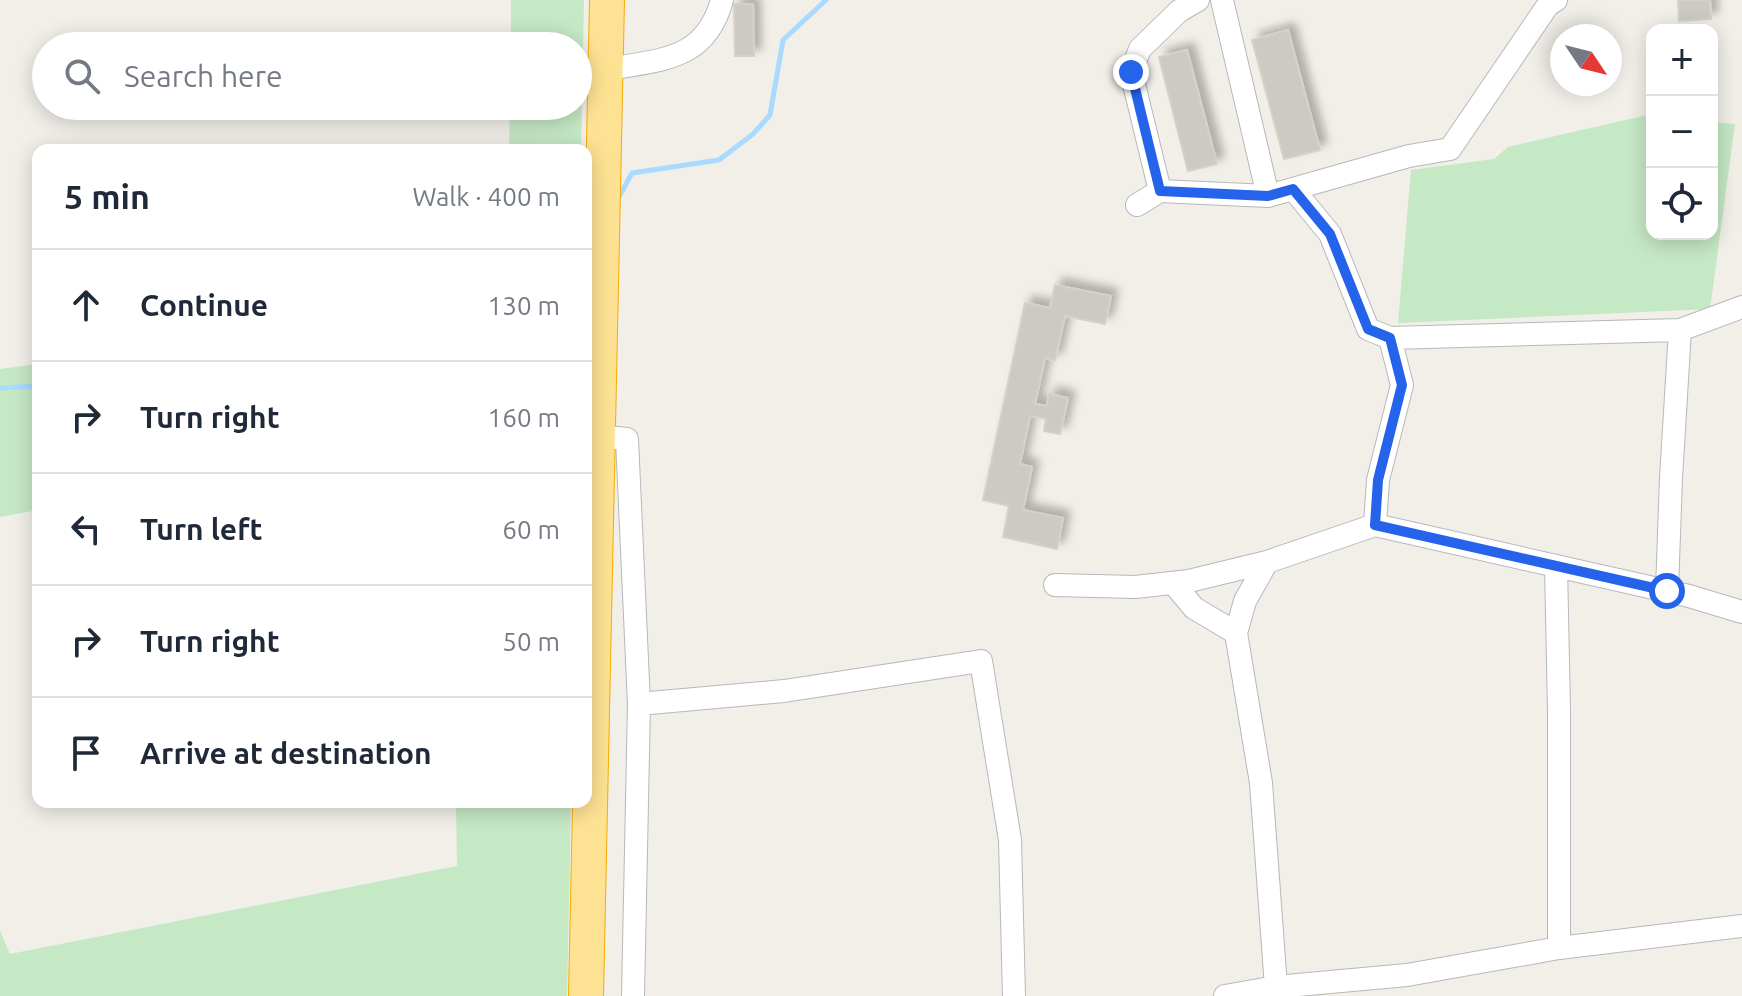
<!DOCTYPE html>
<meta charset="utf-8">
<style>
body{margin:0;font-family:Ubuntu,sans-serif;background:#f2f2f3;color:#1f2937}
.controls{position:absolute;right:24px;top:24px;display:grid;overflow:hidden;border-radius:16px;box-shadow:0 4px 20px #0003}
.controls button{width:72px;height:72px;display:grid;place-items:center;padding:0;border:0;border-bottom:2px solid #e0e1e3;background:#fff;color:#1f2937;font:40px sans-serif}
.compass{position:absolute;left:1550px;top:24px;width:72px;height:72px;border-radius:50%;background:#fff;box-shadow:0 4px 20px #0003;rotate:125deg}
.stop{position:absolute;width:24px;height:24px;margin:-18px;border:6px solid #2563eb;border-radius:50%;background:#fff}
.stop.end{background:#2563eb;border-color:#fff;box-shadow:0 2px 8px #0008}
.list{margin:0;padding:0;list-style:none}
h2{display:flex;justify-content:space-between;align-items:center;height:104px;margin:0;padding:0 32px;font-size:34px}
h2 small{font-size:26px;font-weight:400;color:#747a83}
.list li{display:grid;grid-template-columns:52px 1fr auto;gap:24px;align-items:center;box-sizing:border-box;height:112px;padding:0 32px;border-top:2px solid #e0e1e3}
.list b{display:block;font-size:30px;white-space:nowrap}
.list em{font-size:26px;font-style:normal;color:#747a83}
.icon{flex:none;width:44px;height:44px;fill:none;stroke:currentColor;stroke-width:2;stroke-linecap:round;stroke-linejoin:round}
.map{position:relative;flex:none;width:1742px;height:996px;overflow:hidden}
.search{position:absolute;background:#fff;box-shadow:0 4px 20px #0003;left:32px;top:32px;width:560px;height:88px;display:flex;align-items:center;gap:20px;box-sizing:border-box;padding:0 28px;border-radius:44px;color:#747a83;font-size:30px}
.panel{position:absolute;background:#fff;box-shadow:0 4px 20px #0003;left:32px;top:144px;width:560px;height:664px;border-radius:16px}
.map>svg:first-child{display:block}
.green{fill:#c5e8c5}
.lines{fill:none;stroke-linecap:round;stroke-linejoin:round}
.stream{stroke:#aadaff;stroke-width:5}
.building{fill:#cccac5;stroke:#d6d1c6;stroke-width:2;filter:url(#shadow)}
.minor-casing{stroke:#b5b8bc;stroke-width:24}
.highway-casing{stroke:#f9ab00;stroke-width:36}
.minor{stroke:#fff;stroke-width:22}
.highway{stroke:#fde293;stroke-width:34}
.route{stroke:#2563eb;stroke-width:10}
</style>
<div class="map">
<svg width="1742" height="996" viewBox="0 0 1742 996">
<defs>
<filter id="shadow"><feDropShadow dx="7" dy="-7" stdDeviation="4" flood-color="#0004"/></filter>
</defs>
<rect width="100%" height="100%" fill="#f1efe8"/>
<path class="green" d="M511 0H584L581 150H509L510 106H578V46H511Z
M1643 116H1652V234H1712V122L1735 124 1710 309 1398 323 1411 170 1494 159 1508 147Z
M38 364V510L0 517V369Z
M456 802H571L567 996H0V931L10 954 457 866Z"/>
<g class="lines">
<path class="stream" d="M619 197 632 173 719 160 753 134 770 115 783 40 826 0
M0 388 38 386"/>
</g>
<path class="building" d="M1678 0H1710L1711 19 1679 21Z
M734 4H753L754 56H735Z
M1288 30 1320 150 1284 159 1252 40Z
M1187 50 1217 164 1188 171 1159 57Z
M1055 285 1111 296 1105 324 1065 316 1055 360 1045 358 1035 404 1047 406 1049 394 1068 398 1060 434 1044 431 1046 419 1030 416 1020 464 1032 467 1023 510 1063 518 1057 549 1003 537 1009 506 983 500 1025 303 1050 308Z"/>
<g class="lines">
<g class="minor-casing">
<path id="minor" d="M1222 0 1268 196
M605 70C660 59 705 62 722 0
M1293 189 1330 234 1368 329 1390 338 1680 330 1742 307
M1160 191 1131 72 1140 49 1179 11 1198 0
M1137 205 1160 191 1268 196 1409 156 1450 149 1548 5 1556 0
M596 436 627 439 639 704 633 996
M1375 525 1378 480 1402 385 1390 338
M1267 562 1245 601 1236 633 1261 783 1276 987
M1556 566 1559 710V948
M1173 583 1194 608 1236 633
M1055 585 1135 587 1189 581 1267 562 1375 525 1689 596 1742 612
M1667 591 1671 478 1680 330
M639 704 784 691 981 661 1010 840 1014 996
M1225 996 1276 987 1407 975 1559 948 1742 926"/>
</g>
<g class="highway-casing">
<path id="highway" d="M586 996 607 0"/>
</g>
<use href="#minor" class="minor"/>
<use href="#highway" class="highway"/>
</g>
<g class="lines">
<path class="route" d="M1131 72 1160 191 1268 196 1293 189 1330 234 1368 329 1390 338 1402 385 1378 480 1375 525 1667 591"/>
</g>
</svg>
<div class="controls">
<button>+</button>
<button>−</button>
<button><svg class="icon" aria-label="locate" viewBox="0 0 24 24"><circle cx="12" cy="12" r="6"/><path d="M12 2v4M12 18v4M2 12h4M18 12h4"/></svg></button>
</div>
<svg class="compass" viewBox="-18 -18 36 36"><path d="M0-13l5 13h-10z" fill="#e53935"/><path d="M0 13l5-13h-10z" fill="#747a83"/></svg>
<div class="stop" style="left:1667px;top:591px"></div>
<div class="stop end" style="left:1131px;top:72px"></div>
<div class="search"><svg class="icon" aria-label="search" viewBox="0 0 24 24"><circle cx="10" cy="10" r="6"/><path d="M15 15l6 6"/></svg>Search here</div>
<section class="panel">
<h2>5 min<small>Walk · 400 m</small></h2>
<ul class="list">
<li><svg class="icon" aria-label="ahead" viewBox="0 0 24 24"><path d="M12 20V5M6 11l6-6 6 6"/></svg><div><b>Continue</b></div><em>130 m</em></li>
<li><svg class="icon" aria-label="right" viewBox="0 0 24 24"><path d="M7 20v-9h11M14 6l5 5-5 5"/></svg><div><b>Turn right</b></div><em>160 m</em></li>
<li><svg class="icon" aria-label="left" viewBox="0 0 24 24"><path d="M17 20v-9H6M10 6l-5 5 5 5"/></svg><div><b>Turn left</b></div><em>60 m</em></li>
<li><svg class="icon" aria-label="right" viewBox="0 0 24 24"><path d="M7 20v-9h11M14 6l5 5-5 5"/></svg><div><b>Turn right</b></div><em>50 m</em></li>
<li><svg class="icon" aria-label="arrive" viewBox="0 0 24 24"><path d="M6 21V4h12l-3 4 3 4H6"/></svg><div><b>Arrive at destination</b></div></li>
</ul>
</section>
</div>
